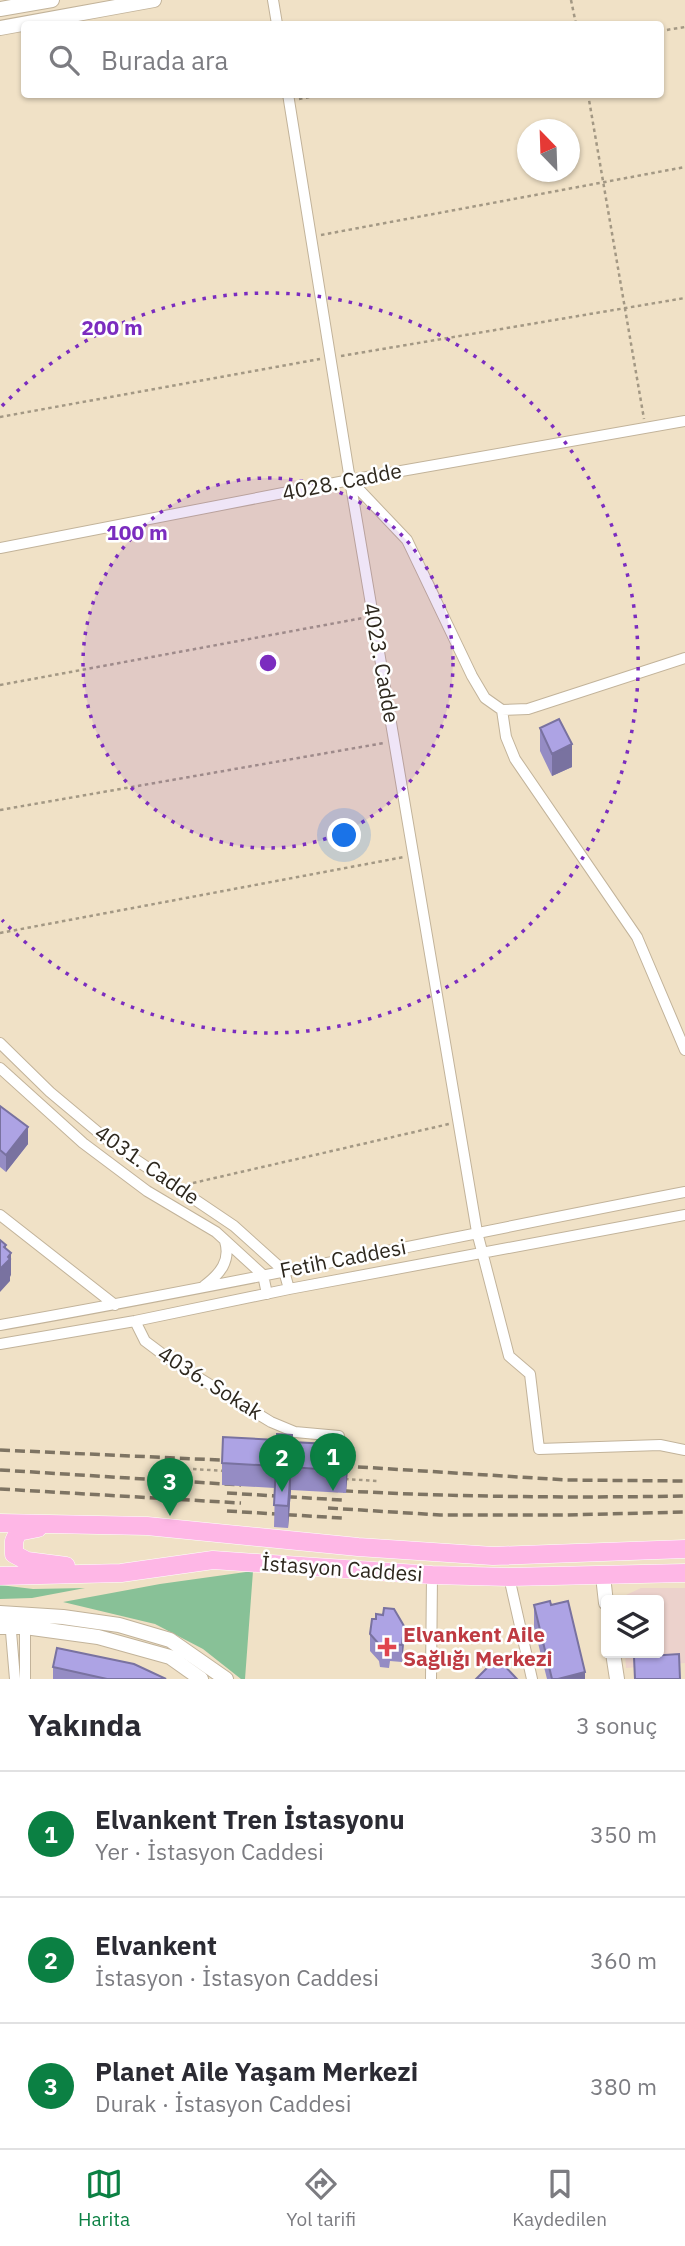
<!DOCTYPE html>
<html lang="tr">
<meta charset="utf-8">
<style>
body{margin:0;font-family:"IBM Plex Sans",sans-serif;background:#f2f2f3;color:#2b2b33}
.controls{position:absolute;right:21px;bottom:21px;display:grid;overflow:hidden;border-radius:7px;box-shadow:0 2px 5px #0004}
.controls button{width:63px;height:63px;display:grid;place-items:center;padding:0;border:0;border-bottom:2px solid #e1e1e2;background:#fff;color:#2b2b33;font:35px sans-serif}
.compass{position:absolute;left:517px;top:119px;width:63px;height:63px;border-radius:50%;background:#fff;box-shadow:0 2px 5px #0004;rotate:337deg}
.you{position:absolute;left:345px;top:836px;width:24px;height:24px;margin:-18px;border:5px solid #fff;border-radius:50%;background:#1a73e8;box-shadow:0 0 0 10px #1a73e833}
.badge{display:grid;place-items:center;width:46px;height:46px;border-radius:50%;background:#0b8043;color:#fff;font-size:23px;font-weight:700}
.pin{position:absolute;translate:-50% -58px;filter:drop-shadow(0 2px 4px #0008)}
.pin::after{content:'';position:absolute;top:37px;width:24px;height:21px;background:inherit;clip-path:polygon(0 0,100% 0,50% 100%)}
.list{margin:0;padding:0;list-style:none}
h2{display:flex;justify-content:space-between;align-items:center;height:91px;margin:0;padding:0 28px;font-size:30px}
h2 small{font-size:23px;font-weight:400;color:#7c7c81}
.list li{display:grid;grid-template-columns:46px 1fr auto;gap:21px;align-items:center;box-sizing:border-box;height:126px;padding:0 28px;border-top:2px solid #e1e1e2}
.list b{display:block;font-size:26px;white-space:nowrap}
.list p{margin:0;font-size:23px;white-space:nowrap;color:#7c7c81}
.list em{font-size:23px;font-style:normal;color:#7c7c81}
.icon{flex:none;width:38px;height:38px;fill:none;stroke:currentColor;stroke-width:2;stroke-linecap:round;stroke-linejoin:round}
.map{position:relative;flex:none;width:685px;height:1679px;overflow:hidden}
.search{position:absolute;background:#fff;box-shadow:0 2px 5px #0004;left:21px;right:21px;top:21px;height:77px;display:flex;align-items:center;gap:18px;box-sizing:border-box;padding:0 24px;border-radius:7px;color:#7c7c81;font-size:26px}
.sheet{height:469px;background:#fff}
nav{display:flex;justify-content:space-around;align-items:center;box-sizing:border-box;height:98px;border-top:2px solid #e1e1e2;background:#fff;font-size:19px;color:#7c7c81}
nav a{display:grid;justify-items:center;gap:4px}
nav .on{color:#0b8043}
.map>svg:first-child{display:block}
.education{fill:#ecd2cc}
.green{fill:#88c197}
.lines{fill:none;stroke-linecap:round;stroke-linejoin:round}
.minor-casing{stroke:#c2b39a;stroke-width:12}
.tertiary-casing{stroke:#c2b39a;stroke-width:16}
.primary-casing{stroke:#fff;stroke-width:19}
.path{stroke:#a39884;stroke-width:2.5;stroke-dasharray:3.5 3.5;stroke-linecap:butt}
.minor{stroke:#fff;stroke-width:10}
.tertiary{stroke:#fff;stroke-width:14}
.primary{stroke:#feb7e6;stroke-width:18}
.rail{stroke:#7e7463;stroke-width:3.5;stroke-dasharray:10 5;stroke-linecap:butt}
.wall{fill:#958cc4}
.shaded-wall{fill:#7972a0}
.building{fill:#ada3e4;stroke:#7972a0;stroke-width:2}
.ring{fill:none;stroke:#7b2cbf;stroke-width:3.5;stroke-dasharray:3.5 7}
.health-dot{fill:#e0444e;stroke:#fff;stroke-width:2.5}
.labels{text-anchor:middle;stroke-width:5;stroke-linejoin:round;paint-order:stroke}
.street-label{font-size:21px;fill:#2d271d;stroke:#fff}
.health-label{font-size:21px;font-weight:bold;fill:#be3a42;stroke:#fff;text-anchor:start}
.centre{fill:#7b2cbf;stroke:#fff;stroke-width:3.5}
.ring-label{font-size:21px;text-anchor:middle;font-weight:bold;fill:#7b2cbf;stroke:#fff;stroke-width:5;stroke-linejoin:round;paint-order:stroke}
</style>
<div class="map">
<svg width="685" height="1679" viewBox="0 0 685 1679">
<rect width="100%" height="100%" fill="#f0e1c6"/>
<path class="education" d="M641 1588H685V1663L626 1668 625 1653H659V1600H624L626 1595Z"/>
<path class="green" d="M253 1571 245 1679H241L203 1649 155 1624 63 1602 160 1584Z
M0 1585 33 1589 85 1588 32 1598 0 1599Z"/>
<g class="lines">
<g class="minor-casing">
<path id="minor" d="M273 0 277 24
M288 94 350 480 477 1232 509 1356 530 1374 539 1449 660 1445 685 1450
M350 480 407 540 472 676 485 698 502 710 528 709 685 658
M0 548 350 480 685 421
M502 710 506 737 515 759 637 937 685 1050
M0 1043 50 1092 111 1143 234 1226 284 1271 289 1289
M0 1068 83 1143 147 1191 216 1232 263 1275 267 1294
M0 1215 115 1305
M204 1286C220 1274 231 1261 225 1241
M135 1321 145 1341 173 1362 271 1422 295 1432 339 1436
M0 1325C229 1285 457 1236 685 1192
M0 1344 135 1321 289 1289 685 1215
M509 1577 532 1679
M10 1620 15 1679
M25 1679V1622
M431 1679 432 1575"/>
</g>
<g class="tertiary-casing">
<path id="tertiary" d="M0 9 52 0
M0 28 154 0
M603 1576 606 1603
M0 1613 63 1617 119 1625 170 1640 226 1679
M0 1627H25L98 1637 170 1657 201 1679
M613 1653 617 1679"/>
</g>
<g class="primary-casing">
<path id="primary" d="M0 1523 147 1526 358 1547 493 1556 685 1549
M38 1528 18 1532 14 1541V1554L27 1561 66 1566
M0 1576 121 1573 213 1560 432 1575 509 1577 685 1573"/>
</g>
<path class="path" d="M571 0 576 24
M660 31 685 27
M588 94 644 419
M299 99 326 94
M321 235 685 167
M341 356 685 298
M0 417 320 359
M0 685 363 618
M0 810 384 743
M0 933 404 857
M193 1183 449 1124
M193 1469 225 1471
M345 1479 377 1481"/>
<use href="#minor" class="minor"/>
<use href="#tertiary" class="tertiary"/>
<use href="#primary" class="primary"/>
<path class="rail" d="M0 1450 241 1461
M328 1465 567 1480 685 1481
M0 1470 241 1485
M0 1489 241 1503
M328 1490C448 1497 566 1498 685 1496
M227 1493 342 1500
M328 1508 440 1515H565L685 1512
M227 1511 342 1518"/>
</g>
<path class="wall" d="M540 728 572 767 552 776 540 751Z
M0 1106 28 1144 6 1172 0 1167Z
M292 1442 348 1467 346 1493 291 1490 288 1528 274 1527 275 1488 222 1485V1463Z
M534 1605H551L585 1679H547L534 1627Z
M370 1634 404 1643 402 1662 390 1661 389 1668 380 1667 379 1661 370 1651Z
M53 1667 166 1679H53Z"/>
<path class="shaded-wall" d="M572 744V767L552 776V754Z
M28 1127V1144L6 1172V1155Z
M6 1245V1263L8 1257 11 1253V1275L10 1277V1281L0 1292V1269L4 1247Z
M348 1445V1467L346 1493V1471Z
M291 1467V1490L288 1528V1506Z
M404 1626V1643L402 1662V1645Z
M585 1672V1679H558Z"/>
<path class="building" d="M559 719 572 744 552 754 540 728Z
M0 1106 28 1127 6 1155 0 1150Z
M0 1240 6 1245 4 1247 11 1253 8 1257 10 1259 0 1269Z
M277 1434 292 1435V1442L348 1445 346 1471 291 1467 288 1506 274 1505 276 1466 222 1463 223 1437 277 1440Z
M550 1601 551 1605 568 1601 585 1672 558 1679H552L534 1605Z
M384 1608 394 1609 404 1626 402 1645 390 1644 389 1651 380 1650 379 1644 370 1634 372 1619H376V1614L383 1615Z
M57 1648 134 1664 166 1679H107L53 1667Z
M679 1654 680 1679H635L634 1657Z
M497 1658 517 1679H476Z"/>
<circle cx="268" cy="663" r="185" fill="#7b2cbf" fill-opacity=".12"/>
<g class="ring">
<circle cx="268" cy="663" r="185"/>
<path d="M2 406A370 370 0 1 1 2 920"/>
</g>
<path class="health-dot" d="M383.5 1636.5h7v7h7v7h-7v7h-7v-7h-7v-7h7z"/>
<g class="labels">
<g class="street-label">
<text transform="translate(342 482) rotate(-11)" y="7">4028. Cadde</text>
<text transform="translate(381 663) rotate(80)" y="7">4023. Cadde</text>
<text transform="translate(147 1165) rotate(35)" y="7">4031. Cadde</text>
<text transform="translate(343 1259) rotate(-11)" y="7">Fetih Caddesi</text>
<text transform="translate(210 1383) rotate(32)" y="7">4036. Sokak</text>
<text transform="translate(342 1569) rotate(4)" y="7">İstasyon Caddesi</text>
</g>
<g class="health-label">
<text x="403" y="1642">Elvankent Aile<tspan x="403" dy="24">Sağlığı Merkezi</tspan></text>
</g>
</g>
<circle cx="268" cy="663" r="10" class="centre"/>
<g class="ring-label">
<text x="112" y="335">200 m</text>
<text x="137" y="540">100 m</text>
</g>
</svg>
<div class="controls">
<button><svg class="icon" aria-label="layers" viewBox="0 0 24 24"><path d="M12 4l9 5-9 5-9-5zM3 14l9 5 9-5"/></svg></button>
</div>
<svg class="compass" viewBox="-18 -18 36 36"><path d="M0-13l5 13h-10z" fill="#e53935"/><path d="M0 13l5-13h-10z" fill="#7c7c81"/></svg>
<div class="you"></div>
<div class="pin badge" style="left:333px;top:1491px">1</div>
<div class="pin badge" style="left:282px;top:1492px">2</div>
<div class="pin badge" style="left:170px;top:1516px">3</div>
<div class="search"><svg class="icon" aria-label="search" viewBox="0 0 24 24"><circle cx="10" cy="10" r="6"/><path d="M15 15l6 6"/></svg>Burada ara</div>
</div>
<section class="sheet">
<h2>Yakında<small>3 sonuç</small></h2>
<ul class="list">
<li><span class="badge">1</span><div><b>Elvankent Tren İstasyonu</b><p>Yer · İstasyon Caddesi</p></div><em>350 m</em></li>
<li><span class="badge">2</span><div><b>Elvankent</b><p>İstasyon · İstasyon Caddesi</p></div><em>360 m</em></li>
<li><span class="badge">3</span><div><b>Planet Aile Yaşam Merkezi</b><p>Durak · İstasyon Caddesi</p></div><em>380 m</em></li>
</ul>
</section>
<nav>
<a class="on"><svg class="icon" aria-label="map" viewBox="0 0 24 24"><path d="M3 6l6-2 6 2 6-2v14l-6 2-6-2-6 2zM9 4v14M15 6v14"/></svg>Harita</a>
<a><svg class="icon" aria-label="directions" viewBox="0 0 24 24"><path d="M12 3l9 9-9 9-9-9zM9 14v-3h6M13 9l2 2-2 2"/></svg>Yol tarifi</a>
<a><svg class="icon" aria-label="saved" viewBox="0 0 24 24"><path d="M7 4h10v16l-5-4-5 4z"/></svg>Kaydedilen</a>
</nav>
